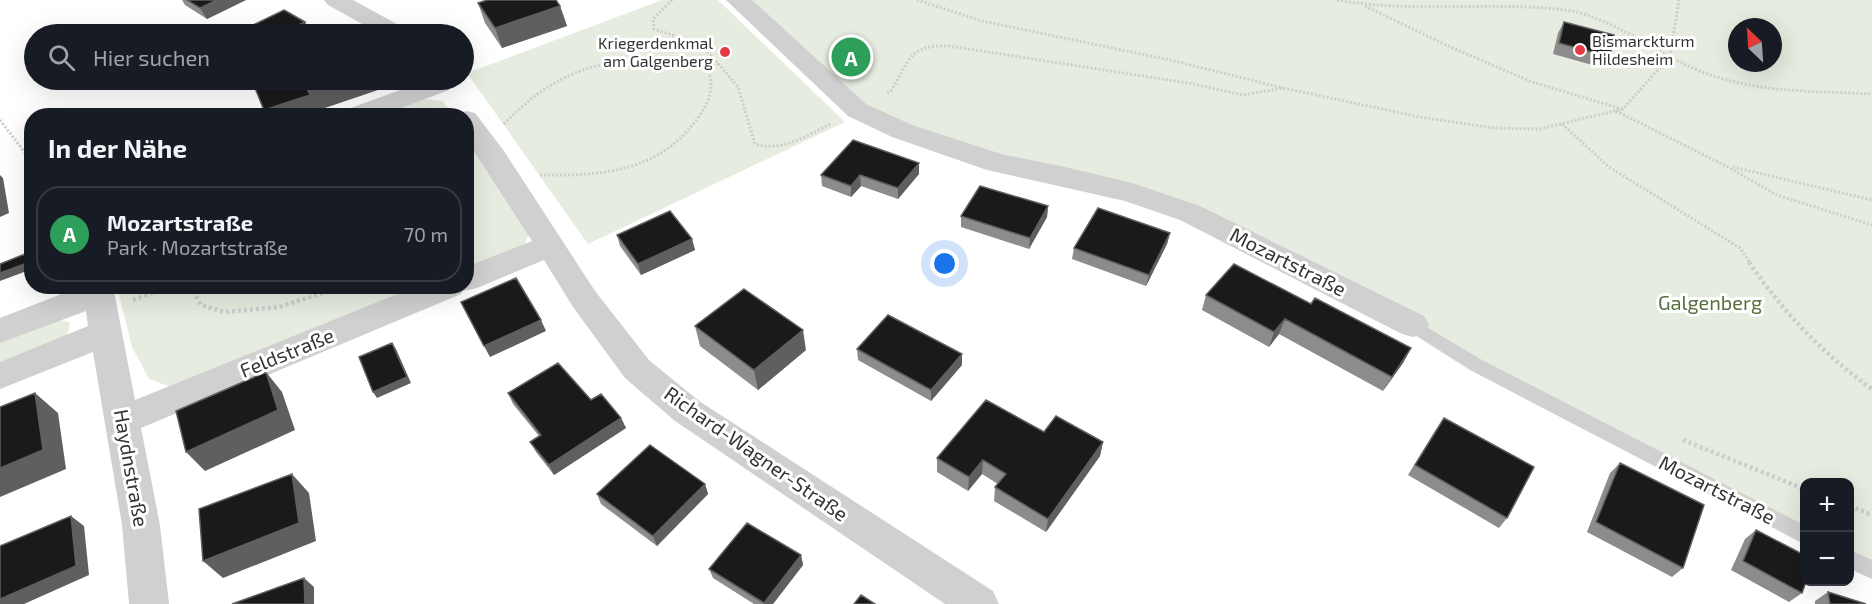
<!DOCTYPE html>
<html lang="de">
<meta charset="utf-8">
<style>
body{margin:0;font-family:"Exo 2",sans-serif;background:#242831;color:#f1f3f6}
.controls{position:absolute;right:18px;bottom:18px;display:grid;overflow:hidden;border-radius:12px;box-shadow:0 6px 24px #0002}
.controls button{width:54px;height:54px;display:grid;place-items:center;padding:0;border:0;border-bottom:2px solid #363941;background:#171b24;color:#f1f3f6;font:30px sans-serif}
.compass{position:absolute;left:1728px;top:18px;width:54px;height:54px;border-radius:50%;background:#171b24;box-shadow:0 6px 24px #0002;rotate:335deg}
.you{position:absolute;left:945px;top:264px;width:21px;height:21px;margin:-15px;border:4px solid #fff;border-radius:50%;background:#1a73e8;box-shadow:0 0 0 9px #1a73e833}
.badge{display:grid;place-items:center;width:39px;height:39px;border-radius:50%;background:#e63946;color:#fff;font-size:20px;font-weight:700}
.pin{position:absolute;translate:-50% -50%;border:3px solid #fff;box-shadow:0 2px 6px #0006}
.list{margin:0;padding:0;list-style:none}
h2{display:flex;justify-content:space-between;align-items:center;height:78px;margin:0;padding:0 24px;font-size:26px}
h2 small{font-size:20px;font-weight:400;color:#9ea1a6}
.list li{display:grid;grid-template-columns:39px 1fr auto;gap:18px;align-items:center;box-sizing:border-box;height:96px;margin:0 12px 12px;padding:0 12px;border:2px solid #363941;border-radius:24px}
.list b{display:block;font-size:22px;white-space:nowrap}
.list p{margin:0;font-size:20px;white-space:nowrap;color:#9ea1a6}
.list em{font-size:20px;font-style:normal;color:#9ea1a6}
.icon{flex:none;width:33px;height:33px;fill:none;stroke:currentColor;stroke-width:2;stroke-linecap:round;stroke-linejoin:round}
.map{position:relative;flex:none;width:1872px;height:604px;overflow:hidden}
.search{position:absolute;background:#171b24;box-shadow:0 6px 24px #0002;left:24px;top:24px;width:450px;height:66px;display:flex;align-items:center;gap:15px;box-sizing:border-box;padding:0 21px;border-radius:33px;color:#9ea1a6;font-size:22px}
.panel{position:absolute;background:#171b24;box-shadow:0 6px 24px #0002;left:24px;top:108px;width:450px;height:186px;border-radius:24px}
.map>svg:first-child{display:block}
.green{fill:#e6ecdf;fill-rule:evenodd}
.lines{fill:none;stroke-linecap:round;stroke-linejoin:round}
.path-far1{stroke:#cdcdcd;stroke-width:3;stroke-dasharray:2 2;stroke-linecap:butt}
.path{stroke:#cdcdcd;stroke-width:4.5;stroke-dasharray:3 3;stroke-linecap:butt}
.lane{fill:#d0d0d0;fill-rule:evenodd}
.street{fill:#d0d0d0;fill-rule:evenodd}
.wall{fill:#8c8c8c}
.shaded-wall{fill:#5f5f5f}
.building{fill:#1a1a1a;stroke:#5f5f5f;stroke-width:1.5}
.poi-dot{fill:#e63946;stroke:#fff;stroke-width:2}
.labels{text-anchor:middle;stroke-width:6;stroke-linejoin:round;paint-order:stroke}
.far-poi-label{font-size:16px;fill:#333;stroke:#fff;text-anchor:start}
.street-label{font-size:20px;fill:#333;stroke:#fff}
.park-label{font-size:20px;fill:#56703f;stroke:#fff}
</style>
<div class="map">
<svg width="1872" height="604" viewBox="0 0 1872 604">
<rect width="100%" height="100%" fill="#fff"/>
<path class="green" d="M662 0H718L845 122 588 244 467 73Z
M738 0H1872V570L1850 559V482H1804V535L1190 213 857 110ZM1737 27H1773V63H1737Z
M426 99 443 101 453 115 370 116Z
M466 135 530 230 525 244 508 256 466 274Z
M117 287H437L198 384 168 386 149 379 132 347Z
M58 320 70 322 69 330 64 338 0 363V342Z"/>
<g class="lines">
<path class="path-far1" d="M672 0 653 19 654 29 700 44 710 54 738 87 755 144C781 152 807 136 830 124
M917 0 982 21 1170 60 1283 88
M1337 0C1415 14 1496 0 1573 11 1622 23 1660 56 1705 73 1758 93 1817 91 1872 94
M1365 6 1446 45 1532 82 1622 109
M1607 55 1638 61 1670 56
M887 93 891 91C909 61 909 44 949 46L1188 83 1243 95 1283 88 1420 117 1493 128 1540 129 1623 109 1670 56 1679 0
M1616 111 1726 166 1777 195 1872 225
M0 120 32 162
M504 124C552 74 599 56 668 60 685 61 701 68 718 64
M1562 124 1609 167 1740 248 1750 263
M1733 167 1872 200
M540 175C604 176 661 172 700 115 710 101 715 84 707 68"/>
<path class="path" d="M1749 262C1782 311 1824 355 1872 389
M190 286 201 305 224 312 279 307 344 286
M133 300 170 286
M1683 440 1804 489
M1850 506 1872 515"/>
<path class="lane" d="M1413 319 1482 360 1804 525V544L1470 370 1407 330 1405 325 1407 320Z
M1850 550 1872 560V579L1850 569Z"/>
<path class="street" d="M324 0H353L406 29 409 34H380L328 5Z
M726 0H752L866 104 912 125 1001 154 1065 167 1132 183 1200 206 1424 316 1429 325 1424 334 1413 337 1402 334 1180 220 1125 201 987 170 892 137 848 116Z
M428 80H450L453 84 449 90 380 116H341L345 110Z
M466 111 475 113 504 151 595 291 649 360 699 401 993 591 999 604H945L675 421 625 378 573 307 544 260 477 288 463 291 461 294 141 428 160 525 169 604H129L122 525 93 352 0 389V362L88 326 86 311 0 343V318L82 286H113L135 400 417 286H466V267L532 241 466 139V116H455Z"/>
</g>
<path class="wall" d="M182 0H246L207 19 185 5Z
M478 3 560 6 567 26 502 48 485 23Z
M305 22 310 33 307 34H253L249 27Z
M1564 22 1610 57 1603 68 1553 54 1558 33Z
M919 163V174L898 199 861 186 851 197 822 186 821 175Z
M1048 206 1047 217 1029 249 961 227V216Z
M1170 233 1167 244 1146 286 1072 259 1074 248Z
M617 235 692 239 695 250 641 275 620 246Z
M1206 295 1311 304 1411 348 1403 363 1383 391 1279 334 1269 347 1202 310Z
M695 326 806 350 758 390 700 346Z
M857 349 962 354V365L931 401 858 360Z
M508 393 591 400 621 418 626 428 554 475 536 452 530 442 539 436 513 404Z
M1437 428 1507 518 1499 528 1408 475Z
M1044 432 1103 442 1100 456 1046 532 994 501 995 487 998 484 982 474 968 491 937 472V458Z
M1620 463 1683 568 1672 577 1587 532 1610 473Z
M705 484 708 494 657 546 601 504 597 494Z
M1756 530 1802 593 1789 602 1731 570 1745 539Z
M801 555 803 565 773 604H754L713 578 709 569Z
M1828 592 1866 604H1815V601Z"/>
<path class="shaded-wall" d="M217 0H246L207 19 200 8Z
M560 6 567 26 502 48 495 28Z
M305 22 310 33 307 34H279Z
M336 80H377L381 89 319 110 322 116H267L264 110 307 89Z
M919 163V174L898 199V188Z
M0 175 3 178 9 213 0 217Z
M860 175 861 186 851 197V186Z
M1048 206 1047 217 1029 249 1030 238Z
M1170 233 1167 244 1146 286 1149 275Z
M692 239 695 250 641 275 638 264Z
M25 254 31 260 32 269 0 281V273Z
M1285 319 1279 334 1269 347 1274 332Z
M541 320 546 331 490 357 484 346Z
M803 330 806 350 758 390 754 370Z
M392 343 396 349 411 383 377 398 373 392Z
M1411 348 1403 363 1383 391 1392 377Z
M962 354V365L931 401V390Z
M266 372 282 392 295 430 205 471 186 452Z
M35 393 58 413 66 469 0 497V468Z
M621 418 626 428 554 475 549 465Z
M1103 442 1100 456 1046 532 1048 519Z
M983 460 982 474 968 491 969 477Z
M292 474 309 493 316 541 223 578 203 561Z
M705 484 708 494 657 546 653 536Z
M71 516 84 526 89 575 24 604H0V599Z
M801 555 803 565 773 604H764V603Z
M304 578 314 587V604H305Z"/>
<path class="building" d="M187 0H217L200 8Z
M487 0H556L560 6 495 28 478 3Z
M284 10 305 22 279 34H261L249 27Z
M1564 22 1614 35 1610 57 1559 43Z
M265 80H336L307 89 310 95 264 110 253 83Z
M183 109 185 116H162Z
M853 140 919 163 898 188 860 175 851 186 821 175Z
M980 186 1048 206 1030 238 961 216Z
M1098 208 1170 233 1149 275 1074 248Z
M670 211 692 239 638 264 617 235Z
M25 254 27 263 0 273V264Z
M1234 264 1311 304 1315 298 1411 348 1392 377 1285 319 1274 332 1206 295Z
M516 278 541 320 484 346 461 302Z
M744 289 803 330 754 370 695 326Z
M888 315 962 354 931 390 857 349Z
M392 343 407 377 373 392 359 357Z
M558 363 591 400 601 394 621 418 549 465 530 442 541 435 508 393Z
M266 372 278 410 186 452 176 411Z
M35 393 43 450 0 468V407Z
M986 400 1044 432 1056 416 1103 442 1048 519 995 487 1006 474 983 460 969 477 937 458Z
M1444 418 1534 467 1507 518 1415 465Z
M650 445 705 484 653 536 597 494Z
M1620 463 1704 505 1683 568 1596 522Z
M292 474 299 523 203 561 199 509Z
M71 516 76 566 0 599V546Z
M747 523 801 555 764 603 709 569Z
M1756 530 1804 555V582H1806L1802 593 1743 561Z
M304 578 305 604H232Z
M1828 592 1866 604H1830Z
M861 595 875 604H854Z"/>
<g class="poi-dot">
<circle cx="1580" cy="50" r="6"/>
<circle cx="725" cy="52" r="6"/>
</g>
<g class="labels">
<g class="far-poi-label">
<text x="1592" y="47">Bismarckturm<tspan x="1592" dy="18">Hildesheim</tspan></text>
<text x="713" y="49" text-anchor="end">Kriegerdenkmal<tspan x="713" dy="18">am Galgenberg</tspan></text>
</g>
<g class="street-label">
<text transform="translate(1288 262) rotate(27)" y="7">Mozartstraße</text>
<text transform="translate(287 353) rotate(-22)" y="7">Feldstraße</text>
<text transform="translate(756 454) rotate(35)" y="7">Richard-Wagner-Straße</text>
<text transform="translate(131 468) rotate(80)" y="7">Haydnstraße</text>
<text transform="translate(1717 490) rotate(27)" y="7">Mozartstraße</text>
</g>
<g class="park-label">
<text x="1710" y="310">Galgenberg</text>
</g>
</g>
</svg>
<div class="controls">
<button>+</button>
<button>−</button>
</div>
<svg class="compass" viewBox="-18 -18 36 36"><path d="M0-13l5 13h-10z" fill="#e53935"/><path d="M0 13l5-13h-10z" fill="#9ea1a6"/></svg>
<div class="you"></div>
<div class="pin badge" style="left:851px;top:57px;background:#2e9e5b">A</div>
<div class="search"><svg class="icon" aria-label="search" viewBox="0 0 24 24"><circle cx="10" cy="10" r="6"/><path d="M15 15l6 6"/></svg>Hier suchen</div>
<section class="panel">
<h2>In der Nähe<small></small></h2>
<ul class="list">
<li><span class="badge" style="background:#2e9e5b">A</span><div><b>Mozartstraße</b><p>Park · Mozartstraße</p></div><em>70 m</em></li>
</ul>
</section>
</div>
